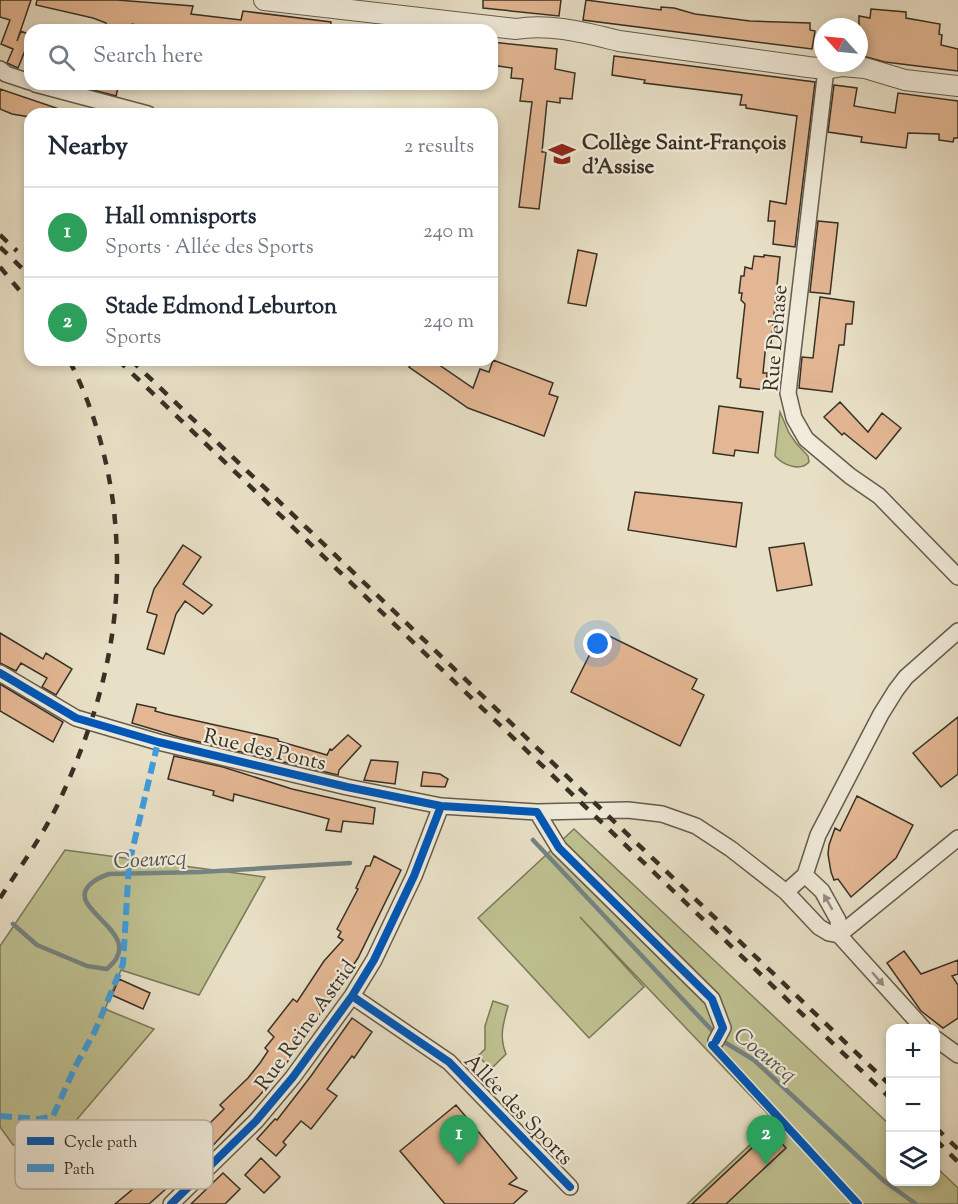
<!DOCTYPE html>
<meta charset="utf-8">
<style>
body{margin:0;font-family:"Sorts Mill Goudy",serif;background:#f2f2f3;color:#1f2937}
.controls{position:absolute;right:18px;bottom:18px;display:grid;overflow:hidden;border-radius:12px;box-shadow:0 3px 9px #0003}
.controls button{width:54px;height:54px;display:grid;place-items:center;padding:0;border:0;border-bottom:2px solid #e0e1e3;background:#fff;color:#1f2937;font:30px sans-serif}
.compass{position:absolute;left:814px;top:18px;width:54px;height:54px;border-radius:50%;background:#fff;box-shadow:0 3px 9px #0003;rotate:297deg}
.you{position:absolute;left:598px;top:644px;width:21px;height:21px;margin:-15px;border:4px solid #fff;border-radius:50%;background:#1a73e8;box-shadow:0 0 0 9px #1a73e833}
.badge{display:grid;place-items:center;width:39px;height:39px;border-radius:50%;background:#8f2418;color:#fff;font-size:20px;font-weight:700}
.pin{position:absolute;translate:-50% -50px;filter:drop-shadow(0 2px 3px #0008)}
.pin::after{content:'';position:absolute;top:32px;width:21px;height:18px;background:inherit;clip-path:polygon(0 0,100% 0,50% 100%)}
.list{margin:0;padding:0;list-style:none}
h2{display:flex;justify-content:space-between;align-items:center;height:78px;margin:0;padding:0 24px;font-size:26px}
h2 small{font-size:20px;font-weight:400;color:#747a83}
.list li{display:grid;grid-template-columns:39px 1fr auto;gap:18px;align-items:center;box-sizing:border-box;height:90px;padding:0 24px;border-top:2px solid #e0e1e3}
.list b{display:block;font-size:22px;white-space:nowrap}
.list p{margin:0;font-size:20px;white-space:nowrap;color:#747a83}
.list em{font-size:20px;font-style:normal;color:#747a83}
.icon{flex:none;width:33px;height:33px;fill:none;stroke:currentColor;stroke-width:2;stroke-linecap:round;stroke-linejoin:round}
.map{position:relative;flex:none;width:958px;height:1204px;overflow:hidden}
.search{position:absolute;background:#fff;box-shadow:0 3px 9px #0003;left:24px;top:24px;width:474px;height:66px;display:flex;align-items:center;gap:15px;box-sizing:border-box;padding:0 21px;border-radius:18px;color:#747a83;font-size:22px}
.panel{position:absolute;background:#fff;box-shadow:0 3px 9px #0003;left:24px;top:108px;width:474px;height:258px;border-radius:18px}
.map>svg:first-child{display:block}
.green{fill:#bec090;stroke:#7b785a;stroke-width:1.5}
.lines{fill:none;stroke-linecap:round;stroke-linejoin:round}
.stream{stroke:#758383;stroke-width:4.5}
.building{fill:#e3b793;stroke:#383025;stroke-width:1.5}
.minor-casing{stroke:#645c4d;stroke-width:18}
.tertiary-casing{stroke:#645c4d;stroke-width:22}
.minor{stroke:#f0ebda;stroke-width:15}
.tertiary{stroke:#f0ebda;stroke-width:20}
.rail{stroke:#383025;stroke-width:4.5;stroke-dasharray:10 10;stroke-linecap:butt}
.quiet{stroke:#3e9de0;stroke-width:6;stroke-dasharray:12 6;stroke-linecap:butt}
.cycleway-casing{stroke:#f0ebda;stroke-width:11}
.cycleway{stroke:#0057b8;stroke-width:8}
.oneway{fill:#948e80}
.labels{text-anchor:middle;stroke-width:4.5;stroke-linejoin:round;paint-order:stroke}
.poi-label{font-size:21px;font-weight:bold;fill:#383025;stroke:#f0ebda;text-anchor:start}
.street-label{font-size:21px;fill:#383025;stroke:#f0ebda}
.water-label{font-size:22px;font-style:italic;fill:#52524c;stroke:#f0ebda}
.key{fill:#f0ebda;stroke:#b9b3a4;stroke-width:1.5}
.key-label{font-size:16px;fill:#383025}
</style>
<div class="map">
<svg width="958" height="1204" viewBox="0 0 958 1204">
<rect width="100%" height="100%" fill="#e8e0c6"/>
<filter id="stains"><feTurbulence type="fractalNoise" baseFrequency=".00333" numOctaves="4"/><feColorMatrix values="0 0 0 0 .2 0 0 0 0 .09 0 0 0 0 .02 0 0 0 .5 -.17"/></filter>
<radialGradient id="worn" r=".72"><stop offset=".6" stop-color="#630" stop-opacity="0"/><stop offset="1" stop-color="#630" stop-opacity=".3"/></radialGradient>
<path class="green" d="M780 412 789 433 796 443 808 456 809 462C800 472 783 465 775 456Z
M574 829 890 1125V1182H936V1167L958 1188V1204H687L770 1126 768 1114 580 917 644 987 589 1038 478 918Z
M65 850 265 877 199 995 121 970 105 1009 154 1029 61 1138 13 1145 0 1127V946Z
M493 1001 508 1006C503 1024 499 1037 506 1054L491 1069 478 1056 485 1049V1026Z"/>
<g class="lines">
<path class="stream" d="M533 840 721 1040 754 1060 884 1181 916 1204
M13 924 37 945 87 966 107 969C139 942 100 924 87 903 78 888 97 878 109 874L201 872 350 863"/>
</g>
<path class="building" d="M0 0H31L17 41 21 31 30 35V38L18 68 7 63 13 49 1 44 10 20 0 17Z
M37 0H117L193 6 191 14 241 20 243 11 331 22 330 30H184L161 25 160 30 132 24 130 30H122L106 26V23L93 18 36 5Z
M483 0H561L559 16 483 8Z
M586 0 661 10V7L674 8 695 14 750 21 810 23V30L815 31 812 49 583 20Z
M871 9 906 12V18L940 24 939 34 942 35 941 45 958 49V71L885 62 859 55V16L870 18Z
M492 42 557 49 555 69 575 73 572 99 560 98V103L547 101 542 152H546L539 209 519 207 532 102 520 101 523 79 511 78 512 68 492 65Z
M614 56 815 82 795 247 773 244 775 221H768L770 201 786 204 797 116 746 108V105H740L742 95 644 83 645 80 612 75Z
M83 84H119L116 96 82 87Z
M834 85 857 88 854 106 895 113 898 93 958 101V138H954L953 142 939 140V134L908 133 906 148 861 142 862 137 828 132Z
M0 89 68 112V114H30V117L12 114 0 109Z
M818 221 838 223 830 294 810 292Z
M578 250 597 254 586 306 568 303Z
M764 255 780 257 771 343H766L763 373H767L766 390 740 387 741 379 737 378 745 304 741 300 742 293H739L741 276H744L745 267 752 269 754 256 764 257Z
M820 297 854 302 852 324H846L844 345H839L832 392 799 388 802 357 813 358Z
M415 360H432L473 388 480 369 489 372 493 360 553 383 549 394 558 397 544 436 468 408 409 367Z
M840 402 868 432 882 413 901 428 876 459 844 433 842 435 824 417Z
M719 406 763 412 758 453 735 450 734 456 713 453Z
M635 492 742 503 736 547 628 530Z
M804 543 812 585 777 591 769 548Z
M183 545 201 557 183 584 212 605 203 614 185 601 176 614 164 654 147 649 157 615 147 612 154 589Z
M601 632 697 679 692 689 704 695 680 746 571 692Z
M0 633 43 659 46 653 72 669 56 695 42 687 47 678 21 663 16 671 0 663Z
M0 684 63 722 53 742 0 711Z
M137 704 156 708 155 711 166 714 278 739V741L327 755 330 749 332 750 348 735 361 746 339 770 338 775 179 737 132 723Z
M958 717V774L941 787 913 753Z
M174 756 223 767 292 789 375 808 373 824 343 821 341 832 326 830 329 819 234 794 233 801 213 795 214 791 168 779Z
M371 760 398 762 395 784 364 780Z
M423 772 440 774 448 779 445 787 421 786Z
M857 796 913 825 896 858 851 897 838 879 834 880 831 872 828 854 829 845 835 828 840 831Z
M374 856 401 870 358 958 288 1061 260 1095 204 1155 149 1204H115L169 1159 159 1148 179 1128 192 1141 224 1109 220 1105 248 1078 260 1063 268 1051 265 1048 274 1037 268 1031 293 999 297 1002 324 961 343 940 338 937 341 932 337 929 358 889 356 888 366 866H370Z
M904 951 921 974 958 960V974L952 976 958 985V1018L943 1028 921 1011 887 963Z
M119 979 150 993 143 1009 112 995Z
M352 1018 372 1032 354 1058 352 1056 327 1089 337 1096 311 1129 301 1121 283 1142 286 1145 276 1156 257 1139 275 1119 277 1120 311 1076Z
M456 1105 517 1178 509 1184 527 1191 513 1204H445L400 1151Z
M770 1131 786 1148 726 1204H692Z
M261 1158 280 1177 264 1193 245 1175Z
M223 1173 240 1189 225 1204H191Z"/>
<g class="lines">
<g class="minor-casing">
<path id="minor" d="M0 69 6 74 30 82
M826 69 788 393 794 418 806 439 850 476 879 496 958 577
M35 84 148 114
M0 673 76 718 158 742 347 787 441 806 537 812 628 810 662 814 696 826 731 849 786 892 819 927 829 933 839 935
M537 812 559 848 712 999 723 1028 716 1041
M805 875 822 891 838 920 839 935 923 1028
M786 892 805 875 818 835 881 714 896 690 906 677 958 631
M839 935 958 838
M352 996 449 1062 570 1187
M936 1039 958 1055
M171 1204 256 1121 293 1077 352 996 374 960 414 876 441 806"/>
</g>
<g class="tertiary-casing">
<path id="tertiary" d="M264 0 516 29C550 23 586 33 619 41L808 67 826 69 842 66 865 68 905 80 958 86"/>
</g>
<use href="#minor" class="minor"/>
<use href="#tertiary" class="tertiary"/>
<path class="rail" d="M0 235 17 251
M0 247 30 276
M0 267 30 303
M118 360 890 1098
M131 360 890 1085
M0 898C22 864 47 830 63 793 107 695 126 609 113 502 106 453 92 404 69 360
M936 1128 958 1149
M936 1140 958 1162"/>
<path class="quiet" d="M0 1116 39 1119 53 1116 75 1067 95 1031 123 964 129 864 158 742"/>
<g class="cycleway-casing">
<path id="cycleway" d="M0 673 76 718 158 742 347 787 441 806 537 812 559 848 712 999 723 1028 716 1041
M352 996 449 1062 570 1187
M712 1045 858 1204
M171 1204 256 1121 293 1077 352 996 374 960 414 876 441 806"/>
</g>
<use href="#cycleway" class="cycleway"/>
</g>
<defs><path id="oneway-solid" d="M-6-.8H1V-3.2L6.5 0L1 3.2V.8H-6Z" transform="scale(1.5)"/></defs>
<g class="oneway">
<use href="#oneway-solid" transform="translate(828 902) rotate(-120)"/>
<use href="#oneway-solid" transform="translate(878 979) rotate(49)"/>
</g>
<defs>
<g id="school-bare" transform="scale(2.07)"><path d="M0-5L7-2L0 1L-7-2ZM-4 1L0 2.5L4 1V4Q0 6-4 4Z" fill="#8f2418" stroke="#f0ebda" stroke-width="2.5" paint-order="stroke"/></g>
</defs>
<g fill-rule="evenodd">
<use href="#school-bare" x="562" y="154"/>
</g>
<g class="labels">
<g class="poi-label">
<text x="582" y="149">Collège Saint-François<tspan x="582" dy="24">d'Assise</tspan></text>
</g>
<g class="street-label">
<text transform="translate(775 338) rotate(-85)" y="7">Rue Dehase</text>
<text transform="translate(265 749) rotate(13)" y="7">Rue des Ponts</text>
<text transform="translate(305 1025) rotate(-54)" y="7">Rue Reine Astrid</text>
<text transform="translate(519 1109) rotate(46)" y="7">Allée des Sports</text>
</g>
<g class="water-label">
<text transform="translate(150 858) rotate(-3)" y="8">Coeurcq</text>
<text transform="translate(766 1054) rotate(39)" y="8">Coeurcq</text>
</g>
</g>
<rect x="15" y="1120" width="198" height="69" rx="9" class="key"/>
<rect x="27" y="1137" width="27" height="8" fill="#0057b8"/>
<rect x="27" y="1164" width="27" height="8" fill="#3e9de0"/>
<g class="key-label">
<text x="64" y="1147">Cycle path</text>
<text x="64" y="1174">Path</text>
</g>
<rect width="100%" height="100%" filter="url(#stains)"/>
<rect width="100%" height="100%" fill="url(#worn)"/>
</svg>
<div class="controls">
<button>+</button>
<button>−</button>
<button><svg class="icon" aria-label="layers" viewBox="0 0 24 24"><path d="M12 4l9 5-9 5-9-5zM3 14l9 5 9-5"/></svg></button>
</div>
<svg class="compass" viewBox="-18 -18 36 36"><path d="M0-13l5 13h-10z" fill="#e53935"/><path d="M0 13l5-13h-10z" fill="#747a83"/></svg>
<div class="you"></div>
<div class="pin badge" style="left:459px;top:1165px;background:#2e9e5b">1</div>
<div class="pin badge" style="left:766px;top:1165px;background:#2e9e5b">2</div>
<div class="search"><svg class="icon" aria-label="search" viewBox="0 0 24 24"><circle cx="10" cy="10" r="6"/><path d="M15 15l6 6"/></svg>Search here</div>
<section class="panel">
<h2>Nearby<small>2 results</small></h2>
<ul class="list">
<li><span class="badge" style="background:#2e9e5b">1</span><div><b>Hall omnisports</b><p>Sports · Allée des Sports</p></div><em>240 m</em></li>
<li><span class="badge" style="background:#2e9e5b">2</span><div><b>Stade Edmond Leburton</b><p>Sports</p></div><em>240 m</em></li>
</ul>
</section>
</div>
